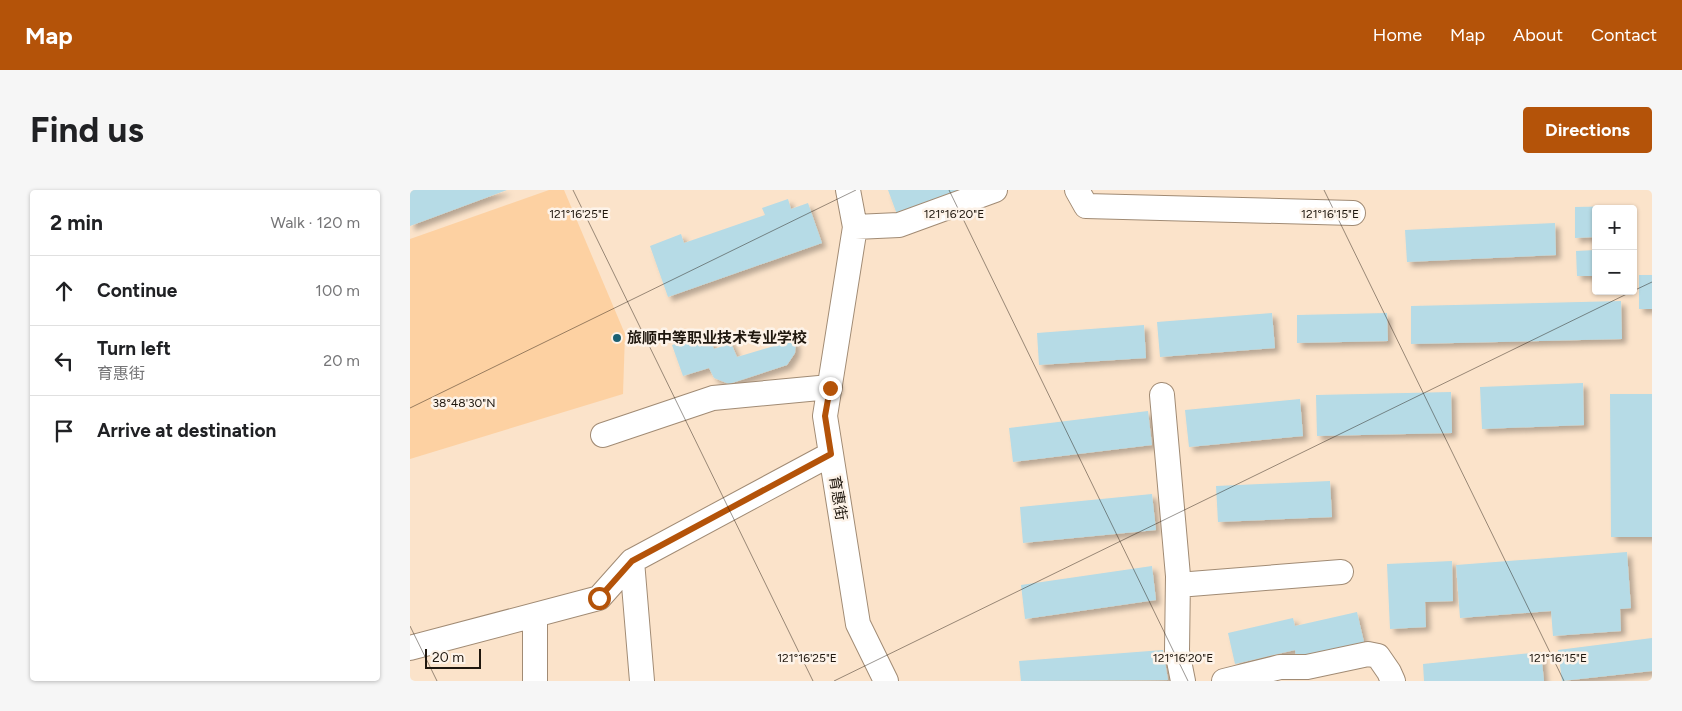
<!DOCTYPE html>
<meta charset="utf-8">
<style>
body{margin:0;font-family:Figtree,"Noto Sans SC",sans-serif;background:#f6f6f6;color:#202124}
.controls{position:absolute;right:15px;top:15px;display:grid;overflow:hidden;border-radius:5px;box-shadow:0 1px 4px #0004}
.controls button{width:45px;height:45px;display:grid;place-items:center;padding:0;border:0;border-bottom:1px solid #e0e0e0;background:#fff;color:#202124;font:25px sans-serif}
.scale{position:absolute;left:15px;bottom:12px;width:56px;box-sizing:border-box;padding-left:5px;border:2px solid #1f170e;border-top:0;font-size:14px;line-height:18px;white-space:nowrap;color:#1f170e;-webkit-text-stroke:4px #fdf3e9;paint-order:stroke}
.stop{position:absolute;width:15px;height:15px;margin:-11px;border:4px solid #b45309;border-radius:50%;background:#fff}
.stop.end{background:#b45309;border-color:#fff;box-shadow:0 1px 5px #0008}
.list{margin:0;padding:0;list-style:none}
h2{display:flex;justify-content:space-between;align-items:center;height:65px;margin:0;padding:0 20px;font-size:21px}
h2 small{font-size:16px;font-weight:400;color:#757577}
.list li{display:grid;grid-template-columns:32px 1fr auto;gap:15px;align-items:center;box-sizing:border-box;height:70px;padding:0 20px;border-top:1px solid #e0e0e0}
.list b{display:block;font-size:19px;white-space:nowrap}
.list p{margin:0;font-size:16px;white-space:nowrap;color:#757577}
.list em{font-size:16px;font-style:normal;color:#757577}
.icon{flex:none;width:28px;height:28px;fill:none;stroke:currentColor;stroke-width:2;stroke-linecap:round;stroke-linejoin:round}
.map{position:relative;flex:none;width:1242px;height:491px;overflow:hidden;border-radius:5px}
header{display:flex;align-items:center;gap:30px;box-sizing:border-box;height:70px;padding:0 25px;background:#b45309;color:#fff}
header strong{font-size:24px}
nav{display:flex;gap:28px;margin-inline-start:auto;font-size:18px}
.intro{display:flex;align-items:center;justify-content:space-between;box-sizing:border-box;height:120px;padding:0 30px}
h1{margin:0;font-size:35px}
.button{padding:12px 22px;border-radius:5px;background:#b45309;color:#fff;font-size:18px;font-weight:700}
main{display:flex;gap:30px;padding:0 30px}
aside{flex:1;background:#fff;border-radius:5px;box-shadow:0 1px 4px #0004}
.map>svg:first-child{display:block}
.green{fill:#fdd1a2}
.building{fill:#b6dbe6;filter:url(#shadow)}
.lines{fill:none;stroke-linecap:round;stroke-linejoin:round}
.minor-casing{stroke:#a18b74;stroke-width:26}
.minor{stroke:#fff;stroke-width:24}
.route{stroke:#b45309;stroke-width:6}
.ticks{fill:none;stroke:#1f170e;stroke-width:1;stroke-opacity:0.45}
.poi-dot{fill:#1c6072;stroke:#fdf3e9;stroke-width:2}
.labels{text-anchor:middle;stroke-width:5;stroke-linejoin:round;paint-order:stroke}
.poi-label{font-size:15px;font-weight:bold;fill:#1f170e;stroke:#fdf3e9;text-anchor:start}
.street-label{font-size:15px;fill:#1f170e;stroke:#fdf3e9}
.ticks-label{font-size:12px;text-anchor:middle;fill:#1f170e;stroke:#fdf3e9;stroke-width:5;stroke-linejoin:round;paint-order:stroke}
</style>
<header>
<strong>Map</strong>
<nav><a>Home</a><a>Map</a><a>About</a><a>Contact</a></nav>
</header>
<div class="intro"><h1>Find us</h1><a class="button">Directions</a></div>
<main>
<aside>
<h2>2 min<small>Walk · 120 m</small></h2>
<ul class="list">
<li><svg class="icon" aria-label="ahead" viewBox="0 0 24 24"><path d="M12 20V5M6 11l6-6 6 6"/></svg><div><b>Continue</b></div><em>100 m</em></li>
<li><svg class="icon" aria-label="left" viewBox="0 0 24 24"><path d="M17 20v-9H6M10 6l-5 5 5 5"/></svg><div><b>Turn left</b><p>育惠街</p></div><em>20 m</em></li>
<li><svg class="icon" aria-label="arrive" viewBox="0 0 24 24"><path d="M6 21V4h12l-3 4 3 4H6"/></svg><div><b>Arrive at destination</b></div></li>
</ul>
</aside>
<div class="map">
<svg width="1242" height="491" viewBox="0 0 1242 491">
<defs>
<filter id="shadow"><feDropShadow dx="4.5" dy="4.5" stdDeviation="2.5" flood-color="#0004"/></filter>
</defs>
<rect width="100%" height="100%" fill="#fbe3ca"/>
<path class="green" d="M139 0H154L215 144 213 204 0 269V49Z"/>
<path class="building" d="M0 0H97L0 36Z
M478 0H558L488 27Z
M378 9 381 19 398 13 412 53 258 107 240 56 271 44 274 53 355 25 352 18Z
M1214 16V19H1186V47L1165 48V17Z
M1145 33 1146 65 997 72 995 40Z
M1186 60V86H1167L1166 61Z
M1229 85H1242V119H1229Z
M1211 111 1212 149 1001 154V116Z
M862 123 865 158 750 167 747 132Z
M977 123 978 151 887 153V125Z
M734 135 736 168 629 175 627 143Z
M376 143 386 153 385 163 377 175 319 194 304 188 299 178 273 186 262 155 298 144 304 159 313 156 311 150 319 148 327 167 364 156 367 144Z
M1173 193 1174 235 1072 239 1070 197Z
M1041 202 1042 243 907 246 906 205Z
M1200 204H1242V347H1201Z
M890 209 893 246 779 257 775 220Z
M738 221 742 255 603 272 599 238Z
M920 291 922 327 808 332 806 296Z
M742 304 746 340 613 353 610 317Z
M1217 362 1221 418 1210 419 1211 441 1143 446 1141 421 1050 428 1046 375Z
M1042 371 1043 411 1015 412 1016 437 980 439 977 374Z
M742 376 746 410 615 429 611 395Z
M947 422 954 452 886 468 885 460 825 474 818 443 883 428 885 436Z
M1242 448V481L1152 491 1148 460Z
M753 460 758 490 611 491 609 471Z
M1131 462 1134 491H1014L1013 474Z"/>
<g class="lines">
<g class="minor-casing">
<path id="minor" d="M438 0 445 37 415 226 448 434 476 491
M667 0 676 16 943 23
M445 37 489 35 585 0
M752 205 768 386 767 461 773 491
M193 245 303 208 420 197
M222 371 232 491
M768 395 931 382
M0 458 189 408 222 371 421 264
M125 491V425
M814 491 870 477H897L958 464 968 466 979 482 983 491"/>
</g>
<use href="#minor" class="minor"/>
</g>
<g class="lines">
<path class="route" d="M189 408 222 371 421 264 415 226 420 198"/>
</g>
<path class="ticks" d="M163 0 403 491M539 0 778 491M914 0 1154 491M1223 101 1242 92M0 218 446 0M0 436 27 491M424 491 1223 101"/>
<circle class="poi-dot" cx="207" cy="148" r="5"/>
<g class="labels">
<g class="poi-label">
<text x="217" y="153">旅顺中等职业技术专业学校</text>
</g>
<g class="street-label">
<text transform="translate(428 308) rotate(81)" y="5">育惠街</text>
</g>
</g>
<g class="ticks-label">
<text x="920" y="28">121°16'15"E</text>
<text x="169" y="28">121°16'25"E</text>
<text x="544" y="28">121°16'20"E</text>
<text x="54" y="217">38°48'30"N</text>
<text x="397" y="472">121°16'25"E</text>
<text x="773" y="472">121°16'20"E</text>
<text x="1148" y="472">121°16'15"E</text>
</g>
</svg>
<div class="controls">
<button>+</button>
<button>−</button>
</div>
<div class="scale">20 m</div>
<div class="stop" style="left:189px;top:408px"></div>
<div class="stop end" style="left:420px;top:198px"></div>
</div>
</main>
